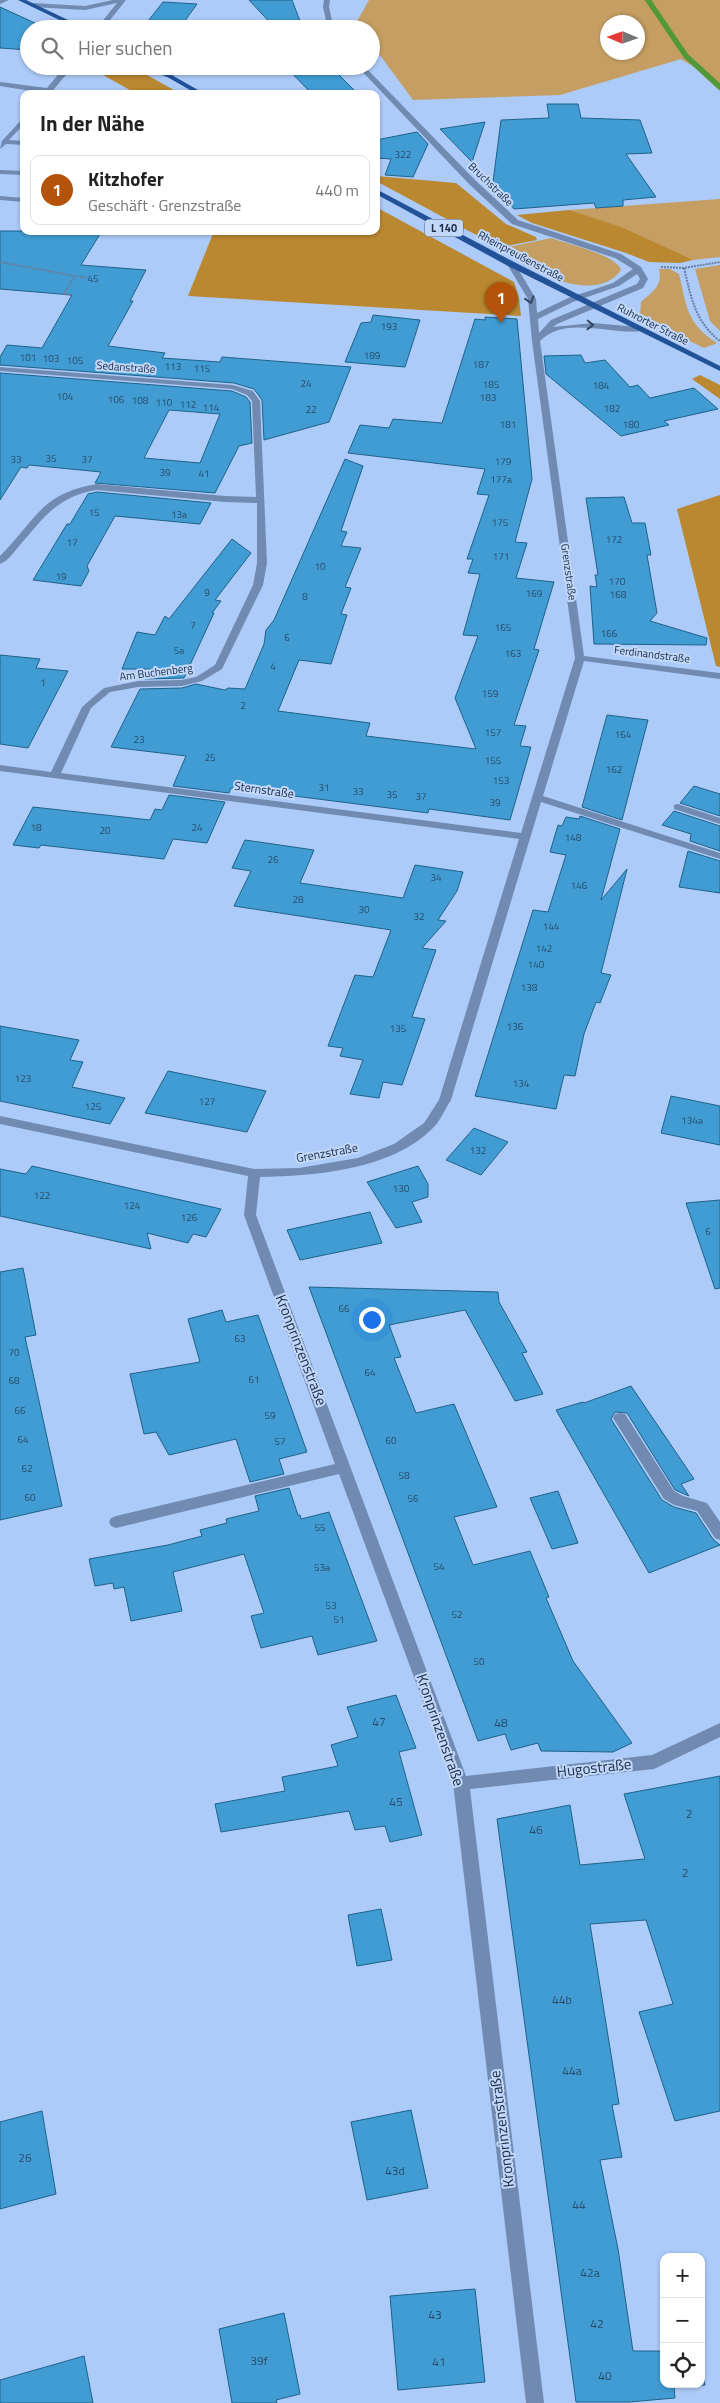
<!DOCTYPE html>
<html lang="de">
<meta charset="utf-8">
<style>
body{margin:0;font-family:"Titillium Web",sans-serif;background:#f2f2f2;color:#222}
.controls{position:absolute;right:15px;bottom:15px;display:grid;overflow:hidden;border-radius:10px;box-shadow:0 1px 4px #0004}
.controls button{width:45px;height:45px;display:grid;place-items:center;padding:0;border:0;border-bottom:1px solid #e0e0e0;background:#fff;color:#222;font:25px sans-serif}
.compass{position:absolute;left:600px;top:15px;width:45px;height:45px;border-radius:50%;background:#fff;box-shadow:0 1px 4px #0004;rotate:272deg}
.you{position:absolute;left:371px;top:1319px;width:18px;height:18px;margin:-12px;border:4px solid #fff;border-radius:50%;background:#1a73e8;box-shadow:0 0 0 8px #1a73e833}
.badge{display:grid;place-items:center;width:32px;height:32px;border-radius:50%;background:#b45309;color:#fff;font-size:16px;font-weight:700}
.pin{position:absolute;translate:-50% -41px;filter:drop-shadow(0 1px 2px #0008)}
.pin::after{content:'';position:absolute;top:26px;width:18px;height:15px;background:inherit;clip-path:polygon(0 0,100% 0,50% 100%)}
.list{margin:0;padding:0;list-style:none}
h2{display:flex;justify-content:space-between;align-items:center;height:65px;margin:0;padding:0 20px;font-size:21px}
h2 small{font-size:16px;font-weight:400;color:#767676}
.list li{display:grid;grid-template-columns:32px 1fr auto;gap:15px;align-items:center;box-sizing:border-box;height:70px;margin:0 10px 10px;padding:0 10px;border:1px solid #e0e0e0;border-radius:10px}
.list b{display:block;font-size:19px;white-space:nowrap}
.list p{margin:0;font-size:16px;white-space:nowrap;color:#767676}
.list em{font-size:16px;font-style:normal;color:#767676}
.icon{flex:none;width:28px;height:28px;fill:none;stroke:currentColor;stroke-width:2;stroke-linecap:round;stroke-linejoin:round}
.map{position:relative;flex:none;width:720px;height:2403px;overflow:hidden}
.search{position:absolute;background:#fff;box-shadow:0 1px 4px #0004;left:20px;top:20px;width:360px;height:55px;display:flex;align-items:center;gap:12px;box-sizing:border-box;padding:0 18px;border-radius:28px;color:#767676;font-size:19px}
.panel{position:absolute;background:#fff;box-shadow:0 1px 4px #0004;left:20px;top:90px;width:360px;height:145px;border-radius:10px}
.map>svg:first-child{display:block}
.green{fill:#c49e62;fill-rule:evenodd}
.forest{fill:#ba8830}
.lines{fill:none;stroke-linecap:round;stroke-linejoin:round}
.stream{stroke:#519838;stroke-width:5.5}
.building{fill:#409cd3;stroke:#1f6289;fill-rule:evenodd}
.path{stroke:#677ea1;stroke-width:2;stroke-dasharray:2 1;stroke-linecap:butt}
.minor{fill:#708ab1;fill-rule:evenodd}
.major{fill:#225298;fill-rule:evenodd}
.oneway{stroke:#354662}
.labels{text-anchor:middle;stroke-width:4;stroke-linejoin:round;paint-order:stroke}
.number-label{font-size:10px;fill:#294b6a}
.far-street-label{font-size:11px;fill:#213047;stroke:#c1d8fb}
.shield{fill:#c1d8fb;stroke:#51627d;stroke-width:1}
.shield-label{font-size:11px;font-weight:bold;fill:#213047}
.street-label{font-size:12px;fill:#213047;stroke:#c1d8fb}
.near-number-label{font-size:12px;fill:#294b6a}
.near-street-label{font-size:15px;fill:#213047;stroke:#c1d8fb}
</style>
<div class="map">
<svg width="720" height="2403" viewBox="0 0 720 2403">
<rect width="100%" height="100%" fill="#adcbf9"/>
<path class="green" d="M369 0H720V91L694 67 681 59 560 95 413 100 371 43V29H360L356 23ZM608 22H638V52H608Z
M720 199V257L693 260 569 210Z
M551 238C567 244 617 255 621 270 595 307 528 269 500 249Z
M720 265V331L710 321 695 269Z
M659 269H670L679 274C687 307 686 323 717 343L704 348 640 317 641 302C653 291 663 286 659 269Z"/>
<path class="forest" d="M138 70 181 94H137L103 75Z
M376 176 456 183 506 224 536 237 537 240 501 247 493 244 376 181Z
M376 207 514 282 519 298 521 316 188 296 214 231H376Z
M569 210 621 227 693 260 680 263 649 262 626 253 532 223 517 215Z
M700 375 720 385V399L692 379Z
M720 495V667L716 666 677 509Z"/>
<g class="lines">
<path class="stream" d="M648 0 686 56 720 87"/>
</g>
<path class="building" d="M249 0H292L303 29H276Z
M163 2 197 4 179 29 144 26Z
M0 7 48 29H29V50L0 48Z
M285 66H330L358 94H312Z
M547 104H578L581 118 640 120 652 153 626 154 656 197 623 200V206L596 208 594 203 514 209 493 182 501 120 549 118Z
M485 122 472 162 440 129Z
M417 132 428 144 413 177 385 175 391 159 376 158V140Z
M0 231H58L100 234 81 265 146 270 130 301H133L108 346 165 353 162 358 220 362 222 357 351 367 329 422 264 440 262 400 254 389 234 383 0 365V357L7 345 42 348 72 295 0 289Z
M373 315 420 320 405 367 345 362 361 323 371 322Z
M485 317 517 319 532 479 515 542 527 543 516 578 554 582 534 649 539 650 514 725 526 726 520 746 531 747 510 820 429 809 428 813 231 788 229 793 173 786 186 756 111 747 140 689 182 688 196 684 225 690 228 688 245 689 264 644 266 630 274 620 345 459 363 466 341 531 347 532 341 546 361 548 345 587 351 588 341 614 347 615 331 664 299 660 278 711 370 723 366 736 476 749 455 698 478 636 463 635 480 574 468 573 473 559H467L489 495 477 494 485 469 348 453 360 425 389 428 393 419 442 423 475 319 485 320Z
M581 355 585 363 605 360 630 387 638 385 650 398 694 388 718 409 664 421 669 425 621 436 546 374 544 356Z
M0 373 232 391 246 397 250 402 252 443 239 446 215 493 95 483 101 472 29 465 27 468 21 467 0 500ZM169 410 220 414 200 463 144 458Z
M97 492 211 503 200 524 115 516 87 566 89 571 81 586 33 580 67 524H70L88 494Z
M624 497 632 523H645L651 555H647L657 613 650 621 707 638 706 645 594 644 590 586 597 587 595 575H598L586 498Z
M232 539 251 553 215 600 221 601 212 613H214L184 678 145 679 150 669H122L137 632 155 635 165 616 169 619Z
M0 655 40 659 36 668 68 671 28 748 0 744Z
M607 715 648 720 622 820 582 807Z
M694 786 720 794V816L680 803Z
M169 795 225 802 207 843 173 839 164 859 41 845 39 848 13 845 33 807 150 820 155 809 162 810Z
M674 811 720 826V851L690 841 691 834 662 825Z
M580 816 620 829 601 900 627 869 601 973 611 975 600 1003 596 1002 584 1034 575 1076 564 1075 556 1109 475 1096 533 910 548 912 566 855 550 852 558 825 562 826 566 817 579 819Z
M245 840 314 850 300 883 403 898 415 865 463 872 457 891 438 920 446 921 422 948 436 950 412 1017 425 1019 402 1085 383 1082 379 1098 350 1094 363 1060 340 1056 343 1048 328 1046 355 975 373 977 391 930 234 906 251 871 232 868Z
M688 851 720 861V893L679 887Z
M0 1026 79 1040 70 1060 83 1062 72 1087 125 1098 110 1124 0 1101Z
M168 1071 266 1091 247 1132 145 1113Z
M671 1096 720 1106V1145L661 1133Z
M474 1128 508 1142 481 1175 446 1160Z
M32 1166 172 1198 221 1209 206 1237 193 1234 188 1243 147 1233 151 1249 0 1216V1169L26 1174Z
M418 1166 428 1184V1197L412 1202 422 1222 396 1228 367 1182Z
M720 1200V1288L715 1289 686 1203Z
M370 1212 382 1243 300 1260 287 1230Z
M23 1268 36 1335 25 1337 62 1506 0 1520V1272Z
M309 1287 498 1292 499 1302 527 1352 522 1353 543 1394 515 1401 465 1310 389 1325 401 1357 394 1358 416 1413 454 1404 497 1507 454 1517 473 1565 530 1551 549 1597 546 1598 573 1661 632 1743 613 1752 541 1751 538 1743 511 1750 505 1734 478 1741Z
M222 1310 226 1322 258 1315 307 1452 279 1459 284 1474 250 1482 236 1439 169 1455 156 1432 144 1434 130 1374 200 1362 188 1319Z
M631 1386 694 1479 681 1484 689 1496 675 1490 627 1413 615 1412 611 1419 662 1500 674 1507 696 1513 713 1539 720 1545 649 1573 556 1410 583 1402 584 1403Z
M289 1488 298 1515H300L301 1519 329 1512 377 1641 318 1655 312 1636 261 1648 251 1616 264 1613 244 1554 173 1572 182 1611 131 1621 124 1587 114 1589 113 1583 95 1586 89 1559 168 1545 202 1536 200 1530 227 1523 226 1519 259 1511 255 1496Z
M558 1491 578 1543 552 1549 530 1498Z
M396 1695 416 1748 399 1752 422 1835 390 1842 385 1826 355 1830 349 1811 221 1832 215 1804 285 1791 282 1777 338 1766 331 1745 358 1737 347 1707Z
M720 1776V2111L675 2121 639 2012 673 2004 646 1920 590 1924 619 2104 612 2105 622 2157 600 2160 618 2249 633 2351H664V2384H701V2364L705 2385 674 2387 675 2398 629 2402H576L497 1819 570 1805 580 1865 645 1859 624 1794Z
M381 1909 392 1960 357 1966 348 1915Z
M411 2110 428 2188 367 2200 351 2122Z
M42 2111 56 2194 0 2209V2122Z
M475 2289 485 2382 398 2390 390 2296Z
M284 2313 300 2394 276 2400 277 2403H232L219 2329Z
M84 2356 93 2403H0V2380Z"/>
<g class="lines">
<path class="path" d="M0 262 86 278
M661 267 684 268 720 262
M684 268C691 297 695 322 720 341
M71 295 64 294 74 277"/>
<path class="minor" d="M0 0H9L0 4Z
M113 0H126L103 29H96L117 3 85 10 33 7 30 5 33 3 85 6Z
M324 0H330L329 7 334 29H328L323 7Z
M65 66H72L70 69 86 66 65 76 50 94 0 86V82L47 88Z
M136 66H146L171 76 166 77Z
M357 66H364L475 180 518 220 621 254 641 267 648 279 643 288 557 324 553 327 593 323 638 327H641V331C610 335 565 315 540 341L584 656 720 673V679L584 661 543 796 720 853V859L541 802 451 1100C445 1109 440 1122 432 1129 391 1170 314 1176 260 1177L256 1215 466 1776 652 1755 720 1723V1737L654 1769 470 1789 544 2403H526L453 1783 339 1474 116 1528 111 1526 109 1522 111 1518 116 1516 335 1464 244 1215 248 1176 0 1124V1116L254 1169 299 1168 358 1158 394 1144 424 1123 439 1100 519 839 0 771V765L51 772 82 707 104 688 138 681 182 680 196 677 215 665 253 585 257 563V503L225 502 97 490C58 496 44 517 20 545 14 552 8 561 0 564V556C36 520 41 493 97 484L225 496 256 497 252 401 247 395 232 389 0 371V367L233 385 253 391 260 401 267 563 263 585 222 669 202 681 182 686 138 687 110 692 91 708 61 773 521 833 575 658 532 341 528 299 507 264 511 262 515 264 536 299 537 313 568 298 613 283 633 269 615 258 512 224 469 184ZM637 274 640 279 637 284 551 320 539 333 538 319 573 302 619 286Z
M24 117V124L9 140 24 141V145L6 144 0 149 2 141Z
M0 170 24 171V175L0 174Z
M0 196 24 198V202L0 200Z
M678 804 720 818V824L674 809V805Z
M620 1413 625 1414 674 1491 683 1496 707 1503 720 1522V1540L715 1538 697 1511 674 1505 664 1499 613 1418 615 1414Z"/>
<path class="major" d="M18 0H26L87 29H78Z
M148 66H156L205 94H197Z
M376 189 514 262 720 366V371L508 266 376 194Z"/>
</g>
<defs><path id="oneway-chevron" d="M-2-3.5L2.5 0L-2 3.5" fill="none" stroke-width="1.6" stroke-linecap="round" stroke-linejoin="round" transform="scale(1.25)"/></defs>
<g class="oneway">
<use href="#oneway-chevron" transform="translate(530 300) rotate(73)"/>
<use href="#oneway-chevron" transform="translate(590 325) rotate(2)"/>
</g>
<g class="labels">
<g class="number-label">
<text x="403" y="158">322</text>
<text x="93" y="282">45</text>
<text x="389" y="330">193</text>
<text x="372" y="359">189</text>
<text x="28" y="361">101</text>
<text x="51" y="362">103</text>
<text x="75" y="364">105</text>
<text x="481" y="368">187</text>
<text x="173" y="370">113</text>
<text x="202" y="372">115</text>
<text x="306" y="387">24</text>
<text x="491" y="388">185</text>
<text x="601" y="389">184</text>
<text x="65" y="400">104</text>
<text x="488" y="401">183</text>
<text x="116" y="403">106</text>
<text x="140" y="404">108</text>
<text x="164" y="406">110</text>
<text x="188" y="408">112</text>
<text x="211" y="411">114</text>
<text x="612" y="412">182</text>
<text x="311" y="413">22</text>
<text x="508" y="428">181</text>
<text x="631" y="428">180</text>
<text x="51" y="462">35</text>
<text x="16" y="463">33</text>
<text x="87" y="463">37</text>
<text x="503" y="465">179</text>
<text x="165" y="476">39</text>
<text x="204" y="477">41</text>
<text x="501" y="483">177a</text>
<text x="94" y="516">15</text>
<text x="179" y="518">13a</text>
<text x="500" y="526">175</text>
<text x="614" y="543">172</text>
<text x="72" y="546">17</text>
<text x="501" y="560">171</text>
<text x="320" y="570">10</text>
<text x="61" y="580">19</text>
<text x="617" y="585">170</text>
<text x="207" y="596">9</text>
<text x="534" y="597">169</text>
<text x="618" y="598">168</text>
<text x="305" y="600">8</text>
<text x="193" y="629">7</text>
<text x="503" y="631">165</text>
<text x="609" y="637">166</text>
<text x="287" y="641">6</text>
<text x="179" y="654">5a</text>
<text x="513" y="657">163</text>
<text x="273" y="670">4</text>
<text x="43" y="686">1</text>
<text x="490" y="697">159</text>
<text x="243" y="709">2</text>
<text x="493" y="736">157</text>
<text x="623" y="738">164</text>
<text x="139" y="743">23</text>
<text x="210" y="761">25</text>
<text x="493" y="764">155</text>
<text x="614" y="773">162</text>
<text x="501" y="784">153</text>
<text x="324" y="791">31</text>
<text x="358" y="795">33</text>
<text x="392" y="798">35</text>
<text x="421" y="800">37</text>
<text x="495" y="806">39</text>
<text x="36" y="831">18</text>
<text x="197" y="831">24</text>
<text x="105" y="834">20</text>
<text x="573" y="841">148</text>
<text x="273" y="863">26</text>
<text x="436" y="881">34</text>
<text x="579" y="889">146</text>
<text x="298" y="903">28</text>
<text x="364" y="913">30</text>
<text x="419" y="920">32</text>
<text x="551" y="930">144</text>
<text x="544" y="952">142</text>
<text x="536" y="968">140</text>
<text x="529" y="991">138</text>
<text x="515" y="1030">136</text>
<text x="398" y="1032">135</text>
<text x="23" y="1082">123</text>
<text x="521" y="1087">134</text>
<text x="207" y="1105">127</text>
<text x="93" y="1110">125</text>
<text x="692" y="1124">134a</text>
<text x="478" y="1154">132</text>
<text x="401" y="1192">130</text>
<text x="42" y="1199">122</text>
<text x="132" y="1209">124</text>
<text x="189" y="1221">126</text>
<text x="708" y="1235">6</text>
<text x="344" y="1312">66</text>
<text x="240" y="1342">63</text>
<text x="14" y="1356">70</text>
<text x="370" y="1376">64</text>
<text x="254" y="1383">61</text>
<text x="14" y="1384">68</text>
<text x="20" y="1414">66</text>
<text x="270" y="1419">59</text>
<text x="23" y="1443">64</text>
<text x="391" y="1444">60</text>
<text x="280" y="1445">57</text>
<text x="27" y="1472">62</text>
<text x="404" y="1479">58</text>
<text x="30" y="1501">60</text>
<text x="413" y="1502">56</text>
<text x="320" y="1531">55</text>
<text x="439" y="1570">54</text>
<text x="322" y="1571">53a</text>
<text x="331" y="1609">53</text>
<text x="457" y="1618">52</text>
<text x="339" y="1623">51</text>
<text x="479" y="1665">50</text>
</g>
<g class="far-street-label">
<text transform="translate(491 184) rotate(44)" y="4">Bruchstraße</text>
<text transform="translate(521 256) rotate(28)" y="4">Rheinpreußenstraße</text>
<text transform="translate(653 324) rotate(27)" y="4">Ruhrorter Straße</text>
<text transform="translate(126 367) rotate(4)" y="4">Sedanstraße</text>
<text transform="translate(569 572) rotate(82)" y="4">Grenzstraße</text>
<text transform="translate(652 654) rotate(7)" y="4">Ferdinandstraße</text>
<text transform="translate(156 672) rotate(-7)" y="4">Am Buchenberg</text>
</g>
<rect class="shield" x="425" y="219.5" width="38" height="17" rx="4"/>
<g class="shield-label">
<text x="444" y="232">L 140</text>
</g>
<g class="street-label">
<text transform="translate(264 790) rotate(8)" y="4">Sternstraße</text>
<text transform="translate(327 1153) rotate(-10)" y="4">Grenzstraße</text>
</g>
<g class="near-number-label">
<text x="379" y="1726">47</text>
<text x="501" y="1727">48</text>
<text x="396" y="1806">45</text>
<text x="689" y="1818">2</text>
<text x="536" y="1834">46</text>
<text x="685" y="1877">2</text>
<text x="562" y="2004">44b</text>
<text x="572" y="2075">44a</text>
<text x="25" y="2162">26</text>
<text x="395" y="2175">43d</text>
<text x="579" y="2209">44</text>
<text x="590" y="2277">42a</text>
<text x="435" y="2319">43</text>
<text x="597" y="2328">42</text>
<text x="259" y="2365">39f</text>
<text x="439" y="2366">41</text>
<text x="605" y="2380">40</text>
</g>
<g class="near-street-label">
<text transform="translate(301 1350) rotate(69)" y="5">Kronprinzenstraße</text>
<text transform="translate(440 1730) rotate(71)" y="5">Kronprinzenstraße</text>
<text transform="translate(594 1768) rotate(-6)" y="5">Hugostraße</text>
<text transform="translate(502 2129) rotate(-97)" y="5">Kronprinzenstraße</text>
</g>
</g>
</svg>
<div class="controls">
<button>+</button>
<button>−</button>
<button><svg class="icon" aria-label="locate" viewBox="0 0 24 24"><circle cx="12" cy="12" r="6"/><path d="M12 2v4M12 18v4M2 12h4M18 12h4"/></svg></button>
</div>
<svg class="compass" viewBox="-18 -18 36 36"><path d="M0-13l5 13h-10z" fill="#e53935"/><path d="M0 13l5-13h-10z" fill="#767676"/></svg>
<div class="you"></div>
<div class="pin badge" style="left:501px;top:323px">1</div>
<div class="search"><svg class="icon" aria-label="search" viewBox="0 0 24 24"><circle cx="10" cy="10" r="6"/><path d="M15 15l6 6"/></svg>Hier suchen</div>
<section class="panel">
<h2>In der Nähe<small></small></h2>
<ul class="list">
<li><span class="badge">1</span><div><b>Kitzhofer</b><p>Geschäft · Grenzstraße</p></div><em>440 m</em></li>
</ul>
</section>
</div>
